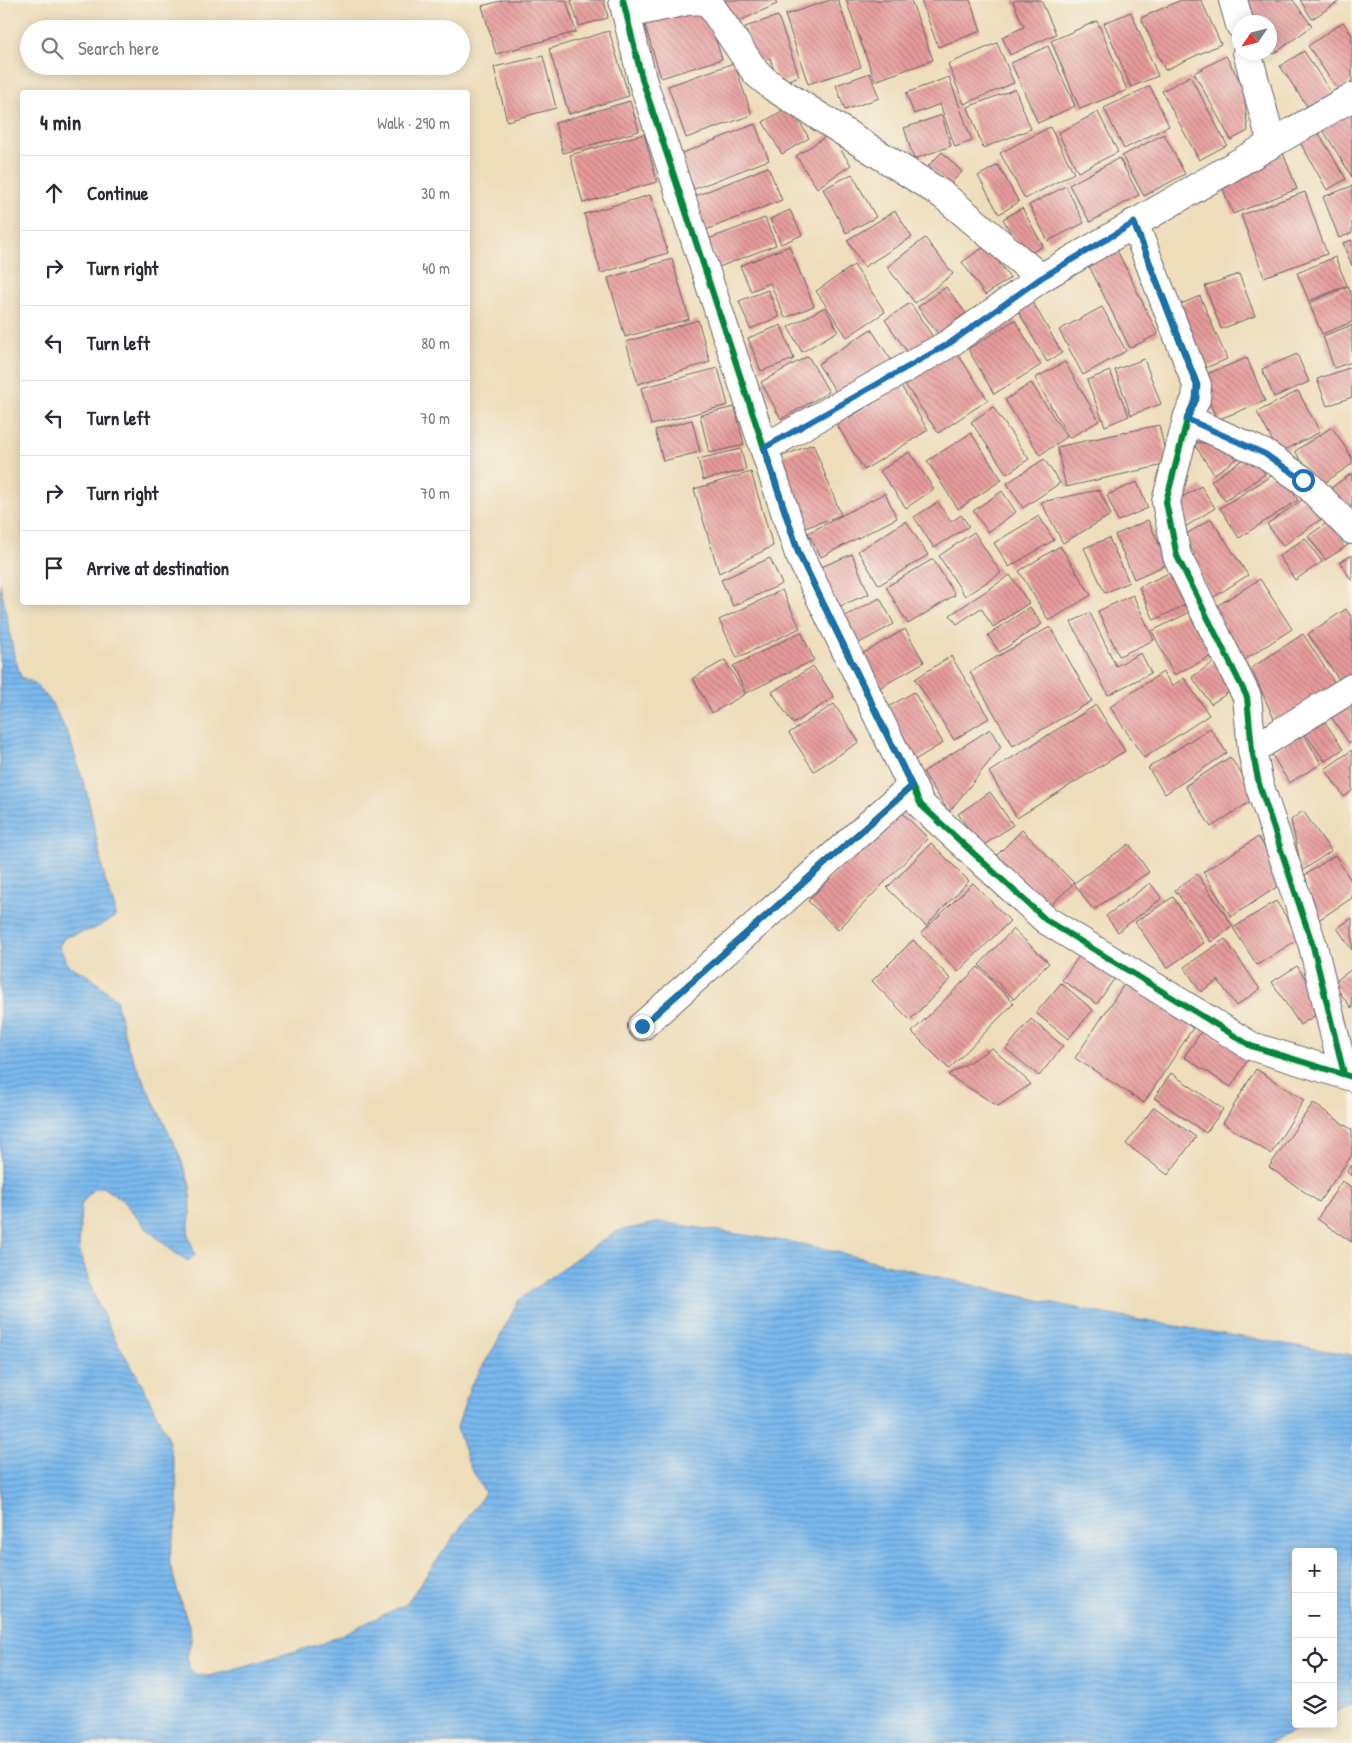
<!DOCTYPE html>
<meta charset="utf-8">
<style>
body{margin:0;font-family:"Patrick Hand",sans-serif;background:#f2f2f3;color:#2b2b33}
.controls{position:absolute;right:15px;bottom:15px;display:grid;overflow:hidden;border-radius:5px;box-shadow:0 2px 12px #0003}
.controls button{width:45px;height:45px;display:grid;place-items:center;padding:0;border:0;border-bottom:1px solid #e1e1e2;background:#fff;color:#2b2b33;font:25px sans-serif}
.compass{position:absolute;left:1232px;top:15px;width:45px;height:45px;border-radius:50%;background:#fff;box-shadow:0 2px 12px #0003;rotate:235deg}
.stop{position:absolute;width:15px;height:15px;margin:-11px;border:4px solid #1f6fb2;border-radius:50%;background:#fff}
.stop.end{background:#1f6fb2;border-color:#fff;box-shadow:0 1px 5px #0008}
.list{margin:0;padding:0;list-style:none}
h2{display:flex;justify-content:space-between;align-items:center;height:65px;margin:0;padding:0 20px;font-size:21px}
h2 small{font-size:16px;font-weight:400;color:#7c7c81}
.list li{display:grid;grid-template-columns:32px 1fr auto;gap:15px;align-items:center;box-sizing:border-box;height:75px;padding:0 20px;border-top:1px solid #e1e1e2}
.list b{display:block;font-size:19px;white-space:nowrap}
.list em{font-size:16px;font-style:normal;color:#7c7c81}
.icon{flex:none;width:28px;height:28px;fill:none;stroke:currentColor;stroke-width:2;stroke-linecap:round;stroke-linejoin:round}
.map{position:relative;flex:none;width:1352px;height:1743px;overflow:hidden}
.search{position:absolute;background:#fff;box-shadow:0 2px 12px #0003;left:20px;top:20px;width:450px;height:55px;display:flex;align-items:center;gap:12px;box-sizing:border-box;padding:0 18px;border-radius:28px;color:#7c7c81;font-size:19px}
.panel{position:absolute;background:#fff;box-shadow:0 2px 12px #0003;left:20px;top:90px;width:450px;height:515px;border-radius:5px}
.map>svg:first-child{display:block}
.water{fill:url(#water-rules);stroke:#4e6d94}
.building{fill:url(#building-back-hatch)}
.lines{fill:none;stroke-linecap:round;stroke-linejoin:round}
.minor-casing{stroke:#696367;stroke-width:30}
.minor{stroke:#fff;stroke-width:28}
.cycleway-casing{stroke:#f7f3e8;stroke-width:9}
.cycleway{stroke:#00873e;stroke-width:6}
.route{stroke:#1f6fb2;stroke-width:6}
</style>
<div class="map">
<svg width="1352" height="1743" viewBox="0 0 1352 1743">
<defs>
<pattern id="water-rules" width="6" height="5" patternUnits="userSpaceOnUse" patternTransform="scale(1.25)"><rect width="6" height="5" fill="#79b8ed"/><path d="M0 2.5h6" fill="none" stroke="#6395c1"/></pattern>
<pattern id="building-back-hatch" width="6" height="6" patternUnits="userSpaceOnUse" patternTransform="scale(1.25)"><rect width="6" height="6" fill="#e79b9b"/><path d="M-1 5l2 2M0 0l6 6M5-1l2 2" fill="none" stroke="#bb7e80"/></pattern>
</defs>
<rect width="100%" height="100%" fill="#f7f3e8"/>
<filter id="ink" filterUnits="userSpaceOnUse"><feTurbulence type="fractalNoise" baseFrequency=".02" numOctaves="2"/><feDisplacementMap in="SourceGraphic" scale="10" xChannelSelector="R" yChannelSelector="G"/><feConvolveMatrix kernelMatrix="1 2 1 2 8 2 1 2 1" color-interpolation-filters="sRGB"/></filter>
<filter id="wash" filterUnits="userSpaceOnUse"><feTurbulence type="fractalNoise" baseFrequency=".0096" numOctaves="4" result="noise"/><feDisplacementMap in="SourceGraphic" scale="20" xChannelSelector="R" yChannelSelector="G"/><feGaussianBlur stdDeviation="1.12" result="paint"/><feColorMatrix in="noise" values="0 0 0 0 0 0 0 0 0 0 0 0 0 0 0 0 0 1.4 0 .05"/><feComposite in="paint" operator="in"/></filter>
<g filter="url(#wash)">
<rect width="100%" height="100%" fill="#eeddba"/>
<path class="water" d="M0 583 14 655 21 677 34 683 50 700 68 734 87 793 105 880 115 908V917L94 929 65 937 59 946 69 966 89 976 116 999 127 1045 135 1063 179 1154 190 1185 191 1207 188 1234 195 1255 188 1261 175 1253 147 1229 121 1199 102 1187 92 1190 81 1205 79 1250 95 1298 114 1337 138 1377 167 1435 176 1474 178 1513 169 1561 180 1600 190 1628 191 1641 187 1656 190 1670 194 1674 209 1676 324 1643 406 1604 485 1493 468 1462 457 1428 470 1387 495 1346 519 1300 586 1251 618 1231 661 1222 808 1245 992 1290 1109 1315 1352 1355V1704L1333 1713V1552H1296V1724H1309L1269 1743H0Z"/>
<g id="blocks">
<path class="building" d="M504 0H566L576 32 496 54 482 6Z
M571 0H604L608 18 579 26Z
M717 0H775L777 4 728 26Z
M830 0H838L861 67 808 84 785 15Z
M846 0H911L933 60 875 81Z
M921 0H970L981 31 938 47Z
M1016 0H1041L1056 34 1010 55 1002 37 1024 27 1013 2Z
M1181 0H1201L1221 44 1165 70 1141 18Z
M1234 0H1293L1312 26 1274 54 1270 49V22H1250Z
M1300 0H1341L1312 19Z
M704 4 722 59 661 78 644 22Z
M1131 12 1158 76 1131 87 1104 23Z
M778 16 799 76 778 84 770 58 757 63 745 27Z
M1097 21 1127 90 1080 109 1051 41Z
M1343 22 1352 35V81L1338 90 1308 46Z
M609 31 629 96 569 114 549 49Z
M997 43 1014 83 964 104 948 64Z
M1048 46 1075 106 1038 123 1011 63Z
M1304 51 1332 94 1309 109 1280 66Z
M543 56 556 108 507 121 494 67Z
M1226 56 1243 87 1248 131 1231 140 1194 73Z
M734 63 752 115 686 138 668 86Z
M870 73 879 98 845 110 836 85Z
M1190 76 1227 145 1199 160 1162 91Z
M949 77 972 141 955 147 940 104 914 114 906 93Z
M1150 86 1169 126 1124 149 1104 108Z
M1015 89 1031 129 983 148 968 107Z
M630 101 639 131 563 153 555 123Z
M790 106 809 138 782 154 763 122Z
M1098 112 1118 152 1078 172 1058 133Z
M1352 112V177L1323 130Z
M942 115 951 146 914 159 904 128Z
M755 124 769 160 694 189 680 154Z
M1050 127 1074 173 1025 199 1000 153Z
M1318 132 1346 179 1327 190 1300 142Z
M644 134 657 182 583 203 570 155Z
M830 134 851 165 817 188 796 156Z
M1164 134 1185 174 1144 196 1122 156Z
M942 152 962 172 948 186 928 166Z
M1283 153 1297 189 1233 214 1218 177Z
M1119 158 1139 195 1090 222 1069 185Z
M998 165 1019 202 999 214 978 176Z
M768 167 782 200 706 230 693 197Z
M852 174 876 217 846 233 823 189Z
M1066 186 1084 223 1048 241 1029 205Z
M1352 186V233L1339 238 1323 197Z
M1305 192 1327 254 1264 277 1241 215Z
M650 195 668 253 601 273 584 214Z
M1022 208 1043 246 1024 257 1003 219Z
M790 210 802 235 781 244 770 219Z
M895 211 912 237 864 267 847 240Z
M765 218 776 245 719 267 708 239Z
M925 238 953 274 915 303 887 267Z
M1352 240V266L1343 243Z
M987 245 1010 278 985 295 962 262Z
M789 246 814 306 785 318 770 283 751 291 740 266Z
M1116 248 1158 334 1130 348 1087 262Z
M1335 257 1347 285 1309 301 1297 273Z
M672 259 689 319 625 337 608 278Z
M854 265 885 312 847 337 816 291Z
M1239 274 1255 316 1221 329 1205 286Z
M1348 286 1352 296V322L1322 334 1309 303Z
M946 287 966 313 938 334 918 307Z
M768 290 779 317 750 329 739 301Z
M1200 296 1227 359 1196 372 1169 309Z
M1032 301 1062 353 1047 362 1017 309Z
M910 303 933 337 909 354 885 320Z
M825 307 838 331 802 352 788 327Z
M1102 307 1126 351 1083 375 1059 330Z
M698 320 710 362 638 384 626 342Z
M1015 320 1041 365 994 394 968 349Z
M781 325 794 359 761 371 748 338Z
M1352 325V362L1334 368 1323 336Z
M871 329 893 363 840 398 818 364Z
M955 350 988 400 938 433 905 384Z
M1297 354 1309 382 1274 397 1262 369Z
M808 356 829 392 781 419 761 382Z
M1247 358 1265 401 1217 420 1199 377Z
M1144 359 1161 404 1131 415 1115 370Z
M1065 362 1099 421 1069 438 1035 378Z
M1352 367V397L1327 406 1317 379Z
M718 368 728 405 651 425 641 388Z
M1110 371 1129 416 1105 426 1087 380Z
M1031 383 1067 437 1040 455 1005 400Z
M901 386 928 430 864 470 837 425Z
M1298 391 1320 432 1279 453 1257 412Z
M735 407 744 445 709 453 700 415Z
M993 407 1029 459 1007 474 971 422Z
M692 420 700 452 663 461 655 430Z
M1159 425 1168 464 1066 487 1057 447Z
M1332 427 1352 458V464L1318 487 1295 451Z
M971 433 1002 480 958 509 927 461Z
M1192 441 1247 452 1214 474Z
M813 444 841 515 802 529 775 459Z
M741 449 746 470 703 480 698 459Z
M909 452 934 489 906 508 880 471Z
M1251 454 1265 474 1225 501 1211 481Z
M1044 459 1060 483 1023 508 1007 483Z
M1279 471 1298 500 1239 538 1220 508Z
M751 472 773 546 719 573 694 489Z
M1352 473V506L1346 510 1328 490Z
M1137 482 1148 508 1118 521 1107 495Z
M1201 486 1215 508 1185 527 1171 504Z
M1099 490 1111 515 1063 543 1041 502Z
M1002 491 1016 512 988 532 973 511Z
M885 493 897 518 821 557 808 533Z
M1312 493 1327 515 1283 546 1267 524Z
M938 502 951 522 961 515 969 526 934 548 914 517Z
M1039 516 1054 540 1009 567 994 543Z
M1211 519 1248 575 1214 597 1189 558 1195 554 1183 536Z
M1148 520 1168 564 1134 579 1115 535Z
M1331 520 1348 545 1325 560 1308 536Z
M906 521 928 555 879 585 858 551Z
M974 532 1001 573 965 596 939 556Z
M1109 538 1129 582 1105 593 1084 548Z
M1305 538 1322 562 1295 580 1279 556Z
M1060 546 1091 595 1049 621 1019 571Z
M852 554 869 594 835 608 819 568Z
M1352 555V581L1340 562Z
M770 558 782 584 733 606 721 580Z
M933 559 955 595 908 624 886 587Z
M1169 573 1185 605 1154 620 1139 587Z
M1010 575 1029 603 993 627 981 608 957 624 950 615Z
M1260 579 1292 629 1240 663 1215 607Z
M782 590 800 628 737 658 719 620Z
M1133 595 1154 640 1119 656 1098 611Z
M880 598 894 624 852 647 838 620Z
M1030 607 1042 624 999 652 988 635Z
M1346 609 1352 618V681L1344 687 1308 634Z
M1190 612 1212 656 1174 675 1152 631Z
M1090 613 1116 666 1141 653 1151 673 1108 695 1071 622Z
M1050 627 1092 701 1013 746 970 672Z
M905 629 924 662 876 690 857 657Z
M801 632 814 660 746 693 733 666Z
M1303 634 1340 691 1279 730 1251 668Z
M951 656 989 718 954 740 915 679Z
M725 660 745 694 712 713 693 678Z
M1217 660 1235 688 1211 704 1192 677Z
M813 666 834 697 793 724 772 692Z
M1163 672 1172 686 1184 678 1209 715 1144 758 1110 707Z
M914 692 943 743 913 761 883 710Z
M834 704 859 742 814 771 789 733Z
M1352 704V742L1349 743 1328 712Z
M1096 705 1125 751 1017 818 989 772Z
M1323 719 1343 749 1325 761 1304 732Z
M1210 728 1227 753 1165 794 1148 768Z
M990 729 1001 747 949 812 923 772Z
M1303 733 1321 764 1289 783 1271 753Z
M1352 750V791L1344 797 1325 769Z
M1230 757 1257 797 1211 827 1185 786Z
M990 792 1013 825 981 847 958 814Z
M898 809 928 838 838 930 808 901Z
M1303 811 1331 851 1302 871 1291 820Z
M1022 830 1074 883 1129 844 1149 872 1093 910 1074 883 1048 908 997 855Z
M1258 837 1286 881 1231 917 1203 872Z
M931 843 969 881 926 926 887 888Z
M1335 855 1352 882V898L1317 921 1305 875Z
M1197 874 1233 926 1211 942 1175 890Z
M973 883 1010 921 958 972 921 933Z
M1150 883 1162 898 1118 932 1106 916Z
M1173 897 1204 943 1167 968 1135 922Z
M1276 901 1300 938 1257 965 1233 928Z
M1352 918V950L1337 928Z
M1013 929 1049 963 1014 999 979 965Z
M1225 939 1260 989 1236 1006 1218 980 1201 992 1184 967Z
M913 940 951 979 910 1020 872 981Z
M1082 952 1116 976 1097 1004 1062 980Z
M1297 966 1325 1009 1300 1025 1272 982Z
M978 967 1014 1003 949 1069 912 1032Z
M1352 969V1009L1333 983Z
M1061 983 1093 1010 1068 1039 1036 1013Z
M1125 983 1193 1028 1144 1103 1075 1058Z
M1031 1019 1063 1046 1039 1076 1006 1049Z
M1203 1029 1249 1058 1231 1087 1184 1057Z
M992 1048 1031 1084 998 1106 948 1075Z
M1256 1069 1304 1100 1271 1154 1223 1123Z
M1171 1073 1223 1109 1206 1133 1154 1098Z
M1313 1103 1352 1130V1155L1319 1202 1269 1167Z
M1154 1107 1196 1137 1168 1175 1126 1144Z
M1352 1165V1176L1347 1172Z
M1342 1181 1352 1187V1242L1317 1219Z"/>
</g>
</g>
<g filter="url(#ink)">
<use href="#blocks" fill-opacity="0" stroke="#696367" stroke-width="1"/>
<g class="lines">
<g class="minor-casing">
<path id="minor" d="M623 0 642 79 799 554 921 805 1046 920 1251 1046 1352 1077
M707 0 756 73 773 87 943 195 1041 278
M1233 0 1240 25
M627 14 687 1 706 0
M1247 52 1272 144
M1134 223 1197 385 1196 399 1188 416 1166 502 1177 556 1247 697 1252 750 1259 784 1313 946 1344 1074
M1187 419 1265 454 1303 480 1352 530
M764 448 950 343 1041 278 1352 97
M1252 750 1352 688
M642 1026 912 786"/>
</g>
<use href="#minor" class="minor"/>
<g class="cycleway-casing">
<path id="cycleway" d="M623 0 642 79 799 554 921 805 1046 920 1251 1046 1352 1077
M1134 223 1197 385 1196 399 1188 416 1166 502 1177 556 1247 697 1252 750 1259 784 1313 946 1344 1074
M642 1026 912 786"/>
</g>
<use href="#cycleway" class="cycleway"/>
</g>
</g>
<g class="lines" filter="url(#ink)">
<path class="route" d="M642 1026 912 786 799 554 764 448 950 343 1041 278 1134 223 1197 385 1196 399 1187 419 1265 454 1303 480"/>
</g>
</svg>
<div class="controls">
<button>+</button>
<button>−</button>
<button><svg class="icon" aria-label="locate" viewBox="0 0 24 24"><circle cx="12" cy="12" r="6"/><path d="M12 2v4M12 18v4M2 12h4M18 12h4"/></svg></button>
<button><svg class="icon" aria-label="layers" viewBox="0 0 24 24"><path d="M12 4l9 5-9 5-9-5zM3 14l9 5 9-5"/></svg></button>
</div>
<svg class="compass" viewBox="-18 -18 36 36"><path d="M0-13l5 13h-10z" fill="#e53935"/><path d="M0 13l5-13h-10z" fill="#7c7c81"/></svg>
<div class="stop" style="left:1303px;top:480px"></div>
<div class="stop end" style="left:642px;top:1026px"></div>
<div class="search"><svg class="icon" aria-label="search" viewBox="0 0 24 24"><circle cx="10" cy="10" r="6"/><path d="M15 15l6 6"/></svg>Search here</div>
<section class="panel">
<h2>4 min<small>Walk · 290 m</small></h2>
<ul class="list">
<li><svg class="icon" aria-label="ahead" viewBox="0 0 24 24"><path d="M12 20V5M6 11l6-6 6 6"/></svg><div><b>Continue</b></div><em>30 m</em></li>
<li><svg class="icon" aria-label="right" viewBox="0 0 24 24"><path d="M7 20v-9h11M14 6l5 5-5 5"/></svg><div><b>Turn right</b></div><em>40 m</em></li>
<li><svg class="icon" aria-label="left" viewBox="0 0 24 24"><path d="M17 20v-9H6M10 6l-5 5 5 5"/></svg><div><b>Turn left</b></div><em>80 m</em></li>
<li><svg class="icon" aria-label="left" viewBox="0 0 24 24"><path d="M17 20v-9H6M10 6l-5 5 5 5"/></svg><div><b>Turn left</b></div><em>70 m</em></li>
<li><svg class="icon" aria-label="right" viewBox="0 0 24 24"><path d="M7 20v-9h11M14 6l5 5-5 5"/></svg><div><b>Turn right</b></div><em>70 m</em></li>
<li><svg class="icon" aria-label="arrive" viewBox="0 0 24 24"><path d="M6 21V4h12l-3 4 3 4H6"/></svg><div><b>Arrive at destination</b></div></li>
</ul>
</section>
</div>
